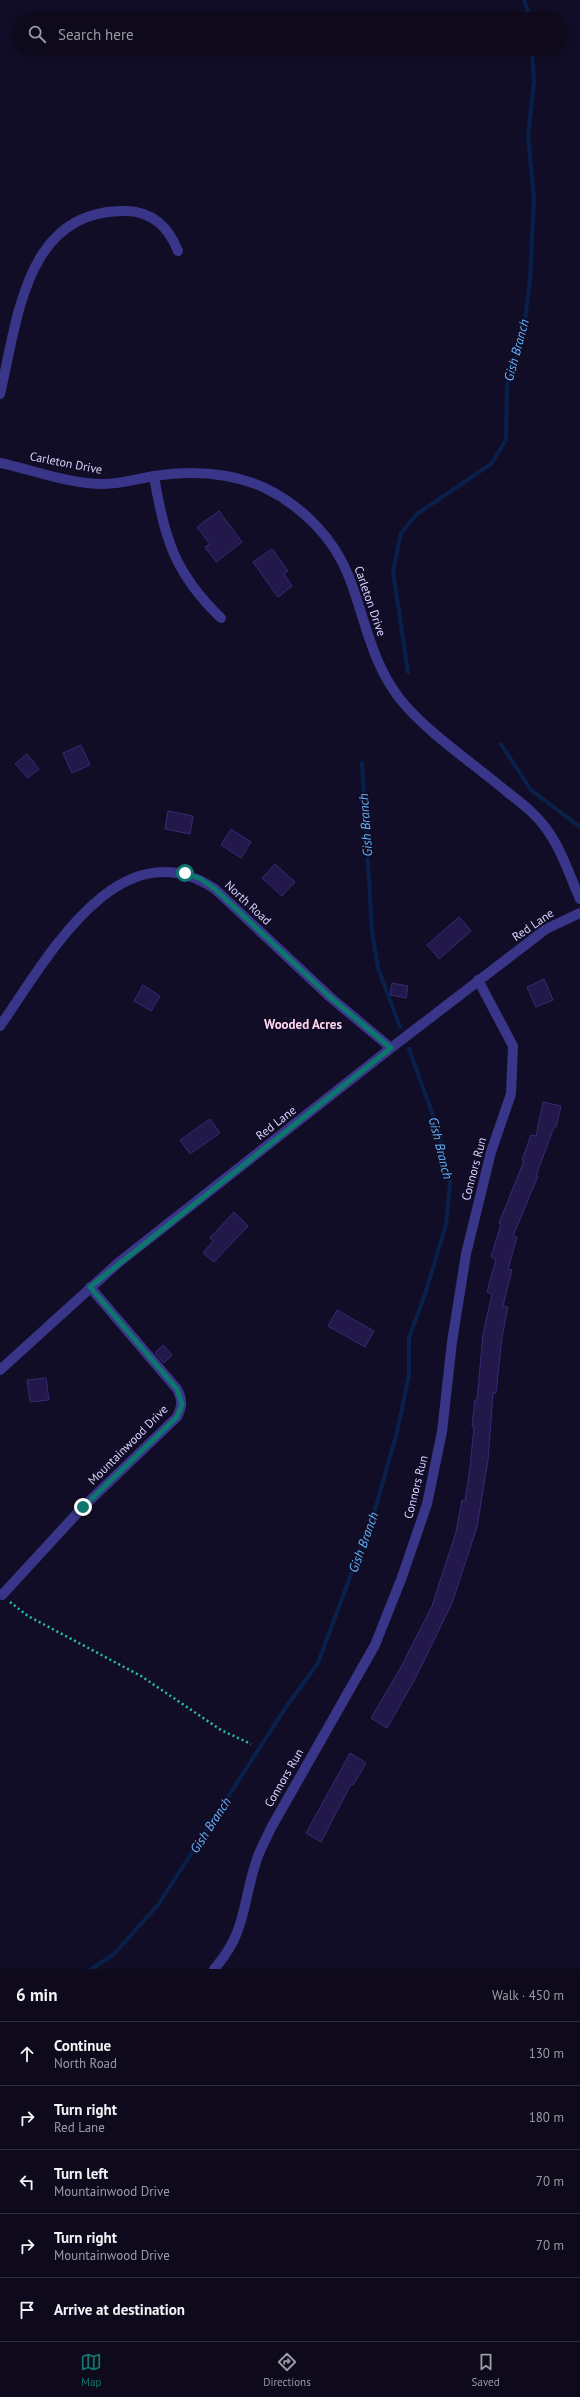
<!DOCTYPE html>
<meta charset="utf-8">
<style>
body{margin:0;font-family:"PT Sans",sans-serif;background:#171325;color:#f1f3f6}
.stop{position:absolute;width:12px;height:12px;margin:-9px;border:3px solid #0f766e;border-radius:50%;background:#fff}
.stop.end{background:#0f766e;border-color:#fff;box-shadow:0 1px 4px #0008}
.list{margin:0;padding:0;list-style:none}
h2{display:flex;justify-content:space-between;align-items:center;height:52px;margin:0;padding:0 16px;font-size:17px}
h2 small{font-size:13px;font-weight:400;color:#9b9aa3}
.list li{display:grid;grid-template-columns:26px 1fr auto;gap:12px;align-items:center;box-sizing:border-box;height:64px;padding:0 16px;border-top:1px solid #2e2b3b}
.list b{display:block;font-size:15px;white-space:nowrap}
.list p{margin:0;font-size:13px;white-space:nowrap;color:#9b9aa3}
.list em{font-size:13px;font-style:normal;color:#9b9aa3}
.icon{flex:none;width:22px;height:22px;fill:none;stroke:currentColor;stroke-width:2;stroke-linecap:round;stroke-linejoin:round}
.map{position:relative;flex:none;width:580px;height:1969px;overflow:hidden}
.search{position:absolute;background:#0e0a1c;box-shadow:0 2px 6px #0003;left:12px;right:12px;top:12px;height:44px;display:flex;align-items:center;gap:10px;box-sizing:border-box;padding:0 14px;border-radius:22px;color:#9b9aa3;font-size:15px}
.sheet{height:372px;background:#0e0a1c}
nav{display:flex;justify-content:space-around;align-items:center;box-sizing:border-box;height:56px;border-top:1px solid #2e2b3b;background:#0e0a1c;font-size:11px;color:#9b9aa3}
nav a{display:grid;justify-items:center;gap:2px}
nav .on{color:#0f766e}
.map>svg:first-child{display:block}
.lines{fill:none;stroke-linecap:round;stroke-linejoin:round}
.stream{stroke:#09214a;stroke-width:4}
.building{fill:#221849;stroke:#382976}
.path{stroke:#27bfb6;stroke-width:2.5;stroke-dasharray:2 3;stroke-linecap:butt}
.street{stroke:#393588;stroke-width:10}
.route{stroke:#0f766e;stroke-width:5}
.labels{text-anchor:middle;stroke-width:4;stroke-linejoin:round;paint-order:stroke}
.street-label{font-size:12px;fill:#d8d3ff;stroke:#120d26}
.water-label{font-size:13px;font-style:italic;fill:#61b6ff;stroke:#120d26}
.neighbourhood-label{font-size:13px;font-weight:bold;fill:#ffd5f0;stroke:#120d26}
</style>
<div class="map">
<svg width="580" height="1969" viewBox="0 0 580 1969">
<rect width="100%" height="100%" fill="#120d26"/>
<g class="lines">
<path class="stream" d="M524 0 531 19
M408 672 393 572 401 533 417 514 491 464 506 440 507 385 524 328 530 280 534 198 528 136 534 82 532 49
M501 744 531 790 580 827
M362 763 372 931 378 968 400 1027
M92 1969 115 1953 158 1905 286 1707 318 1663 375 1510 397 1432 409 1375V1338L426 1291 446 1225 450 1183 438 1129 409 1049"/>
</g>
<path class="building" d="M219 511 242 542 216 562 205 547 210 544 197 527Z
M272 549 288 571 284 574 292 586 278 597 253 562Z
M81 745 90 765 72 773 63 753Z
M27 754 39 769 28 778 15 764Z
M168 811 193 816 190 834 165 829Z
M231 829 251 842 241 858 221 845Z
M275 864 295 882 282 896 262 878Z
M459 917 471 931 439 959 427 945Z
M544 979 553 1000 536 1007 527 987Z
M392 983 408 986 406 998 390 995Z
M143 985 160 996 151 1011 134 1001Z
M543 1102 561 1106 556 1127H554L536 1176H538L513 1236 517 1237 508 1269 512 1270 503 1306 508 1307 502 1337 496 1393H493L488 1460 477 1527 452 1603 416 1677 387 1728 371 1718 401 1667 432 1606 456 1532 462 1500 465 1501 470 1468 474 1427 472 1426 475 1400H477L483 1334 492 1294 487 1292 496 1259 491 1257 501 1224 499 1223 524 1161 522 1160 531 1135 536 1136Z
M210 1119 220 1133 190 1154 180 1140Z
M234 1212 248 1226 214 1262 203 1253 213 1241 210 1238Z
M337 1310 374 1331 365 1347 328 1326Z
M163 1345 172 1355 164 1363 155 1353Z
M46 1378 49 1400 30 1402 27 1380Z
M350 1753 366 1763 353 1785 351 1784 321 1842 306 1833Z"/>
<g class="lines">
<path class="path" d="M10 1602 28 1616 141 1676 221 1730 251 1744"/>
<path class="street" d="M0 394C18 319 25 208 127 211 153 212 169 228 178 251
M0 463C33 470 69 484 103 484 121 484 137 479 154 476 192 470 230 472 265 488 302 506 334 538 349 577 365 618 371 662 400 699 425 731 474 764 506 791 520 802 534 812 545 827 561 848 569 874 580 899
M154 476C164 538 175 574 221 618
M0 1026C46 961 118 824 215 889L330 997 391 1048
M0 1370 118 1263 391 1048 546 929 580 913
M2 1595 83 1507 177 1417C182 1407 183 1400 177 1389L90 1287
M214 1969C248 1931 242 1900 258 1856 262 1846 267 1837 271 1828L375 1645 402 1577 427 1504 442 1432 452 1342 466 1254 491 1152 511 1094 513 1046 478 980"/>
</g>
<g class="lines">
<path class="route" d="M83 1507 177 1417 182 1404 177 1389 90 1287 391 1048 330 997 215 889 201 879 185 873"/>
</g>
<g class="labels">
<g class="street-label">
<text transform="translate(66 463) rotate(11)" y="4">Carleton Drive</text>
<text transform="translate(370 601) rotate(71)" y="4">Carleton Drive</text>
<text transform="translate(248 903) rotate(43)" y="4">North Road</text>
<text transform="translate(533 925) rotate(-34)" y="4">Red Lane</text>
<text transform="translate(276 1123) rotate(-38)" y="4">Red Lane</text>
<text transform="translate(474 1169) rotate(-75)" y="4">Connors Run</text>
<text transform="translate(128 1445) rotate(-45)" y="4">Mountainwood Drive</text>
<text transform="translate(416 1487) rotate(-76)" y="4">Connors Run</text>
<text transform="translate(284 1778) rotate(-60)" y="4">Connors Run</text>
</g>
<g class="water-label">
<text transform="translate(516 350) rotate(-75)" y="5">Gish Branch</text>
<text transform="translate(365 825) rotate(-94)" y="5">Gish Branch</text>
<text transform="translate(441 1148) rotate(76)" y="5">Gish Branch</text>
<text transform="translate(363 1542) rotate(-70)" y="5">Gish Branch</text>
<text transform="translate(210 1825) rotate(-57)" y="5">Gish Branch</text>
</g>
<g class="neighbourhood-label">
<text x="303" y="1029">Wooded Acres</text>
</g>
</g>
</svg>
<div class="stop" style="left:185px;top:873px"></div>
<div class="stop end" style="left:83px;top:1507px"></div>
<div class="search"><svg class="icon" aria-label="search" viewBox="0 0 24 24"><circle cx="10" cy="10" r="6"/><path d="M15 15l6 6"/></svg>Search here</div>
</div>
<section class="sheet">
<h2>6 min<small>Walk · 450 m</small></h2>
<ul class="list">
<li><svg class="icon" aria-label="ahead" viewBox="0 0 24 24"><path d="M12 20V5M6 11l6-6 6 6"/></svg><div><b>Continue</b><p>North Road</p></div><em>130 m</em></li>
<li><svg class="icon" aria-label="right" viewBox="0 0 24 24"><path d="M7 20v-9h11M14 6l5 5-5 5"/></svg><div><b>Turn right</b><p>Red Lane</p></div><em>180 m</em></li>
<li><svg class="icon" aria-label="left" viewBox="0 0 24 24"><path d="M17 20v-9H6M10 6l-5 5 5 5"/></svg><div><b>Turn left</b><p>Mountainwood Drive</p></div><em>70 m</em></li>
<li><svg class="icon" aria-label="right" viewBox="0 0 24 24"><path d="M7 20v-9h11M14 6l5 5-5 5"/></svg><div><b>Turn right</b><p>Mountainwood Drive</p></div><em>70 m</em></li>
<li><svg class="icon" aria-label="arrive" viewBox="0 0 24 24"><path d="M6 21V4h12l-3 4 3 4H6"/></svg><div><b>Arrive at destination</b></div></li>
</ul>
</section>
<nav>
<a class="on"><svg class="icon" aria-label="map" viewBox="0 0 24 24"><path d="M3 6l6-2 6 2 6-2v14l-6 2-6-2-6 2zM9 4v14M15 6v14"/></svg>Map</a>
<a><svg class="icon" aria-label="directions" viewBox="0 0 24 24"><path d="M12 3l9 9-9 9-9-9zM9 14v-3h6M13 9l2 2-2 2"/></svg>Directions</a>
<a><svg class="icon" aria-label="saved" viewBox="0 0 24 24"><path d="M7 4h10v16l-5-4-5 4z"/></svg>Saved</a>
</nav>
